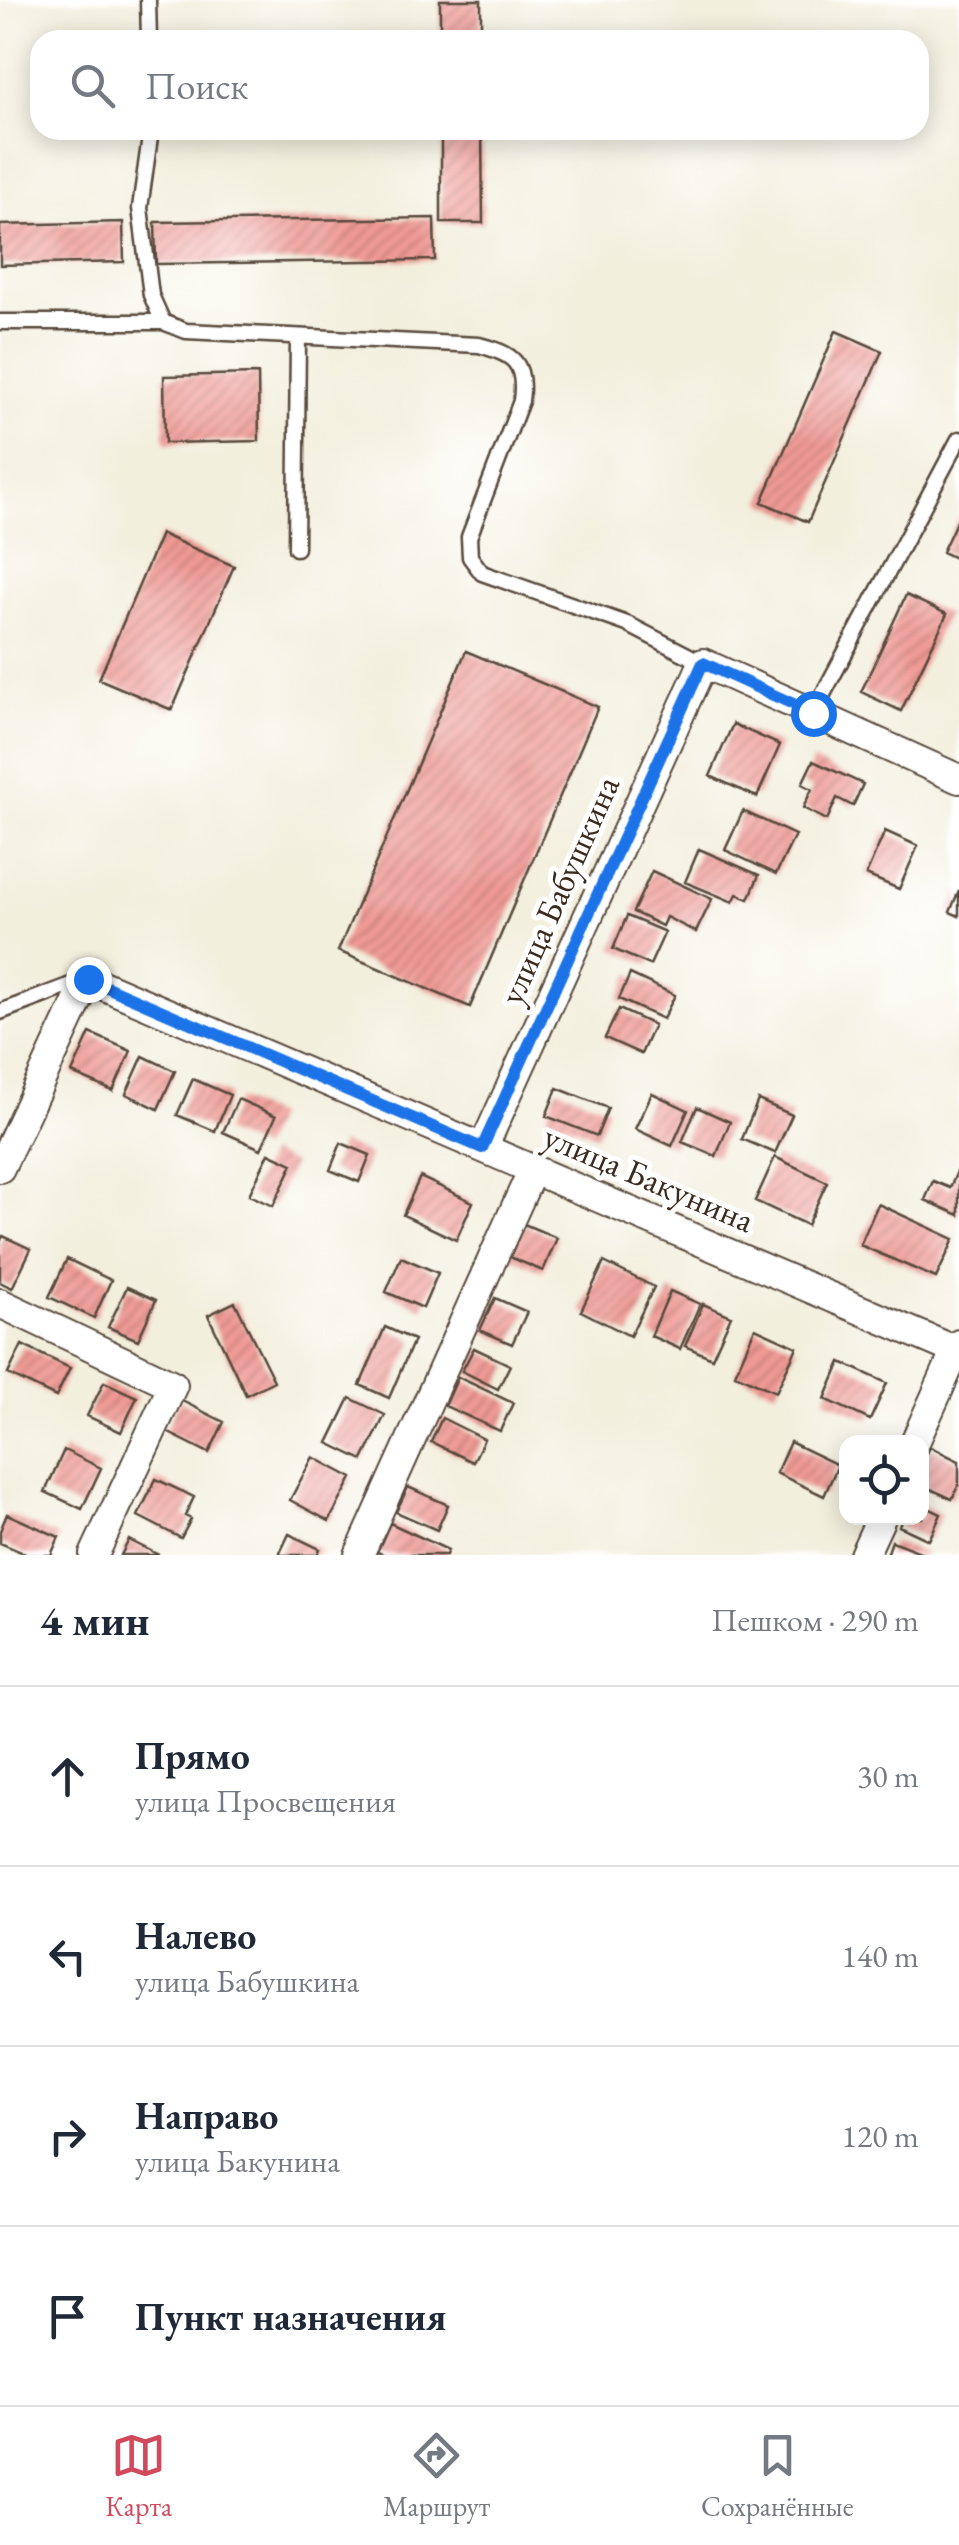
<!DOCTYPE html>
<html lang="ru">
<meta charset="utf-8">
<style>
body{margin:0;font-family:"EB Garamond",serif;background:#f6f6f7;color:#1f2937}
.controls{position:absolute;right:30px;bottom:30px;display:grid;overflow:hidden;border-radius:20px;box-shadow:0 5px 25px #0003}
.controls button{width:90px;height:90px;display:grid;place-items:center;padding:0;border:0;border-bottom:2px solid #e0e1e3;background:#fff;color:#1f2937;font:50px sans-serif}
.stop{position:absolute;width:30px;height:30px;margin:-22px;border:8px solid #1a73e8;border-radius:50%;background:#fff}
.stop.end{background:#1a73e8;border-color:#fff;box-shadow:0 2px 10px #0008}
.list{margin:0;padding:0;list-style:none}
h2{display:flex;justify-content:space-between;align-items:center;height:130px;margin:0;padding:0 40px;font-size:42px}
h2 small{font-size:32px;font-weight:400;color:#747a83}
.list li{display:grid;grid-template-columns:65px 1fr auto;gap:30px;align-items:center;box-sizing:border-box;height:180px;padding:0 40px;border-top:2px solid #e0e1e3}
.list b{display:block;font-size:38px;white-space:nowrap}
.list p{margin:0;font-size:32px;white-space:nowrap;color:#747a83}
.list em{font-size:32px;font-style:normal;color:#747a83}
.icon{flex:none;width:55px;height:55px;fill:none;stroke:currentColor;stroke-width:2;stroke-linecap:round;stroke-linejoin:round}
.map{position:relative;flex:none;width:959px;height:1555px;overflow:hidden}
.search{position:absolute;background:#fff;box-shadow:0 5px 25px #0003;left:30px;right:30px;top:30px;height:110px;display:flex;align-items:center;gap:25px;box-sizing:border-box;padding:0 35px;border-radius:30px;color:#747a83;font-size:38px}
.sheet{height:850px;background:#fff}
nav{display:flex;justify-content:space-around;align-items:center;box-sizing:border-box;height:140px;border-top:2px solid #e0e1e3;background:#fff;font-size:28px;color:#747a83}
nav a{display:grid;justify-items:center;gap:5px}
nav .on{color:#d1495b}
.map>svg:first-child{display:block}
.building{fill:url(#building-hatch)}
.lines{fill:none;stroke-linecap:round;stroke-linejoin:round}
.service-casing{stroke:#57483b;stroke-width:19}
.minor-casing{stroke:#57483b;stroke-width:32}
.service{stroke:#fff;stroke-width:14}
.minor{stroke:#fff;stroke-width:28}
.route{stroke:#1a73e8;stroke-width:12}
.labels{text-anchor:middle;stroke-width:10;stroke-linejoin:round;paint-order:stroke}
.street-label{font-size:35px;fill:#3b2a1e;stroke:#fff}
</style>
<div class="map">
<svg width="959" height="1555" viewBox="0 0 959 1555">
<defs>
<pattern id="building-hatch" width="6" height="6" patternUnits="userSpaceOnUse" patternTransform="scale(2.5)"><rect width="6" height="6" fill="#f09a95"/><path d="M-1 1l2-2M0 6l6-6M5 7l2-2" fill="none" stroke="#c47e79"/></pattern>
</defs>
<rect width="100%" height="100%" fill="#fff"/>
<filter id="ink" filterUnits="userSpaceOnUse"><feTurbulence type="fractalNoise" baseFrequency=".01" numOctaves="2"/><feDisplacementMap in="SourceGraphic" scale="20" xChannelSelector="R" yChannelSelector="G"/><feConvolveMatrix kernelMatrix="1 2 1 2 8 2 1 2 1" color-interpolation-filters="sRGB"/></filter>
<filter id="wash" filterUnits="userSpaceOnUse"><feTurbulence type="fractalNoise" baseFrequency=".0048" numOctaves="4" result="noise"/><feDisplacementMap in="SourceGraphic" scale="40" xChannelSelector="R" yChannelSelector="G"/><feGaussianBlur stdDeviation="2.25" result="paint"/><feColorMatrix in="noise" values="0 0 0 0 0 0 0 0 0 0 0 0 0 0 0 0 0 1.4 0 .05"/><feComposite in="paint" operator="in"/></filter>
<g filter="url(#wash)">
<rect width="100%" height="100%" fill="#f3efdd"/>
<g id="blocks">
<path class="building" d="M440 0H481V40H440Z
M441 130H482L483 223H441Z
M434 218 435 260 156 264 155 222Z
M123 222 124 262 0 265V225Z
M836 331 882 351 808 522 762 502Z
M258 374 259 441 165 443 164 376Z
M959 516V560L942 552Z
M161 534 234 566 172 710 99 679Z
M906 595 947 614 901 711 861 692Z
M466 651 598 707 470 1007 338 951Z
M733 724 780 745 757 797 710 776Z
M813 761 863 784 853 806 837 798 827 820 803 808 812 789 802 784Z
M743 811 795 835 776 874 725 850Z
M885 831 918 846 899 889 866 875Z
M699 849 759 875 749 899 737 894 733 902 685 882Z
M652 871 712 899 696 932 666 917 662 926 633 912Z
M959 890V916L950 912Z
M627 916 665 932 650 965 613 949Z
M630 974 675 995 663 1019 619 999Z
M619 1009 654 1025 641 1054 605 1038Z
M90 1033 131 1051 113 1091 72 1073Z
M143 1056 175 1071 158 1109 126 1094Z
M193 1079 230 1095 215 1131 177 1115Z
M557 1088 608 1108 597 1136 546 1116Z
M652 1093 688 1110 672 1146 635 1129Z
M238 1099 276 1116 261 1149 223 1132Z
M758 1100 792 1115 775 1153 742 1139Z
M697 1107 730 1122 716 1156 682 1142Z
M341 1143 370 1155 359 1182 330 1170Z
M269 1153 293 1164 273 1206 249 1195Z
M775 1157 827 1182 807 1225 755 1201Z
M959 1167V1215L925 1200 933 1181 950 1188Z
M420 1177 473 1202 456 1240 403 1215Z
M878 1204 954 1239 936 1278 860 1245Z
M524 1224 557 1238 543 1271 510 1257Z
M3 1236 31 1249 12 1288 0 1282V1242Z
M401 1257 438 1273 423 1308 386 1292Z
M67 1259 111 1280 94 1318 49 1297Z
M604 1262 654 1287 630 1336 581 1311Z
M127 1287 156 1300 138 1340 108 1327Z
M670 1291 700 1304 680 1349 651 1336Z
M495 1298 527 1312 512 1344 480 1330Z
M235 1302 274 1381 246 1395 208 1315Z
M703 1304 731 1316 712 1358 685 1346Z
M385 1327 414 1340 389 1398 360 1385Z
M755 1328 797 1347 776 1392 735 1374Z
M22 1345 70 1368 56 1397 8 1374Z
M474 1348 510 1365 498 1389 462 1371Z
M841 1362 887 1383 870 1420 825 1399Z
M458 1377 513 1403 500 1431 445 1406Z
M104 1382 137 1397 121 1432 87 1416Z
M350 1398 385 1415 363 1460 328 1443Z
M180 1400 224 1422 209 1453 165 1431Z
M442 1418 484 1439 473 1462 431 1442Z
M790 1442 838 1465 824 1496 776 1473Z
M930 1447 959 1461V1484L952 1499 922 1485V1464Z
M64 1450 101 1468 82 1509 45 1492Z
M313 1457 352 1478 329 1521 290 1500Z
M156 1479 194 1497 185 1516 191 1519 181 1538 138 1516Z
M408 1487 448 1505 437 1530 396 1512Z
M922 1505 941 1514 929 1540 899 1526 902 1518H922Z
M7 1514 59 1537 51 1555H28L0 1543V1531Z
M390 1523 448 1550 446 1555H385L377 1552Z
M289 1534 320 1549 317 1555H279Z
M129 1540 159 1555H121Z
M892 1541 928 1555H887Z"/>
</g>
</g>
<g filter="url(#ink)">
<use href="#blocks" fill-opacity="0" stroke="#57483b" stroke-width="2.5"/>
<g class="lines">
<g class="service-casing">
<path id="service" d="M148 0 149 40
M151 130 140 208 151 295 163 322 186 331 479 345C514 354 526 363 521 401L469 537 470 557 482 573 627 624 703 663
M0 322H163
M296 548 298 337
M813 713 959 439
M0 1012 87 979"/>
</g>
<g class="minor-casing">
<path id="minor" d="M483 1148 703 663 959 779
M0 1168 88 979 959 1352
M0 1303 173 1385 94 1555
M915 1442 959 1344
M359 1555 533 1169
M864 1555 881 1518"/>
</g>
<use href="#service" class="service"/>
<use href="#minor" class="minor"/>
</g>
</g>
<g class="lines" filter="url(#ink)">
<path class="route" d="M88 979 482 1148 703 663 813 713"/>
</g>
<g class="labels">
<g class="street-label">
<text transform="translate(559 890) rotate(-66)" y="12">улица Бабушкина</text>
<text transform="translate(649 1178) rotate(23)" y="12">улица Бакунина</text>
</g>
</g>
</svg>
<div class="controls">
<button><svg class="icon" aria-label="locate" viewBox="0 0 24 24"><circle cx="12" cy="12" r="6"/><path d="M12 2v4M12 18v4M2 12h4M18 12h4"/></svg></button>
</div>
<div class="stop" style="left:813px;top:713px"></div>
<div class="stop end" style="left:88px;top:979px"></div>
<div class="search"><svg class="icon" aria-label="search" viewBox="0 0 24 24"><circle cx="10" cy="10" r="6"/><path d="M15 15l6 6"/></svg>Поиск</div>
</div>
<section class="sheet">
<h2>4 мин<small>Пешком · 290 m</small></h2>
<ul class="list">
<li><svg class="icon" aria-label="ahead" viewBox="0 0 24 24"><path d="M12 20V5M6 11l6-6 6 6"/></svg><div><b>Прямо</b><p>улица Просвещения</p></div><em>30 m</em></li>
<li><svg class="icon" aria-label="left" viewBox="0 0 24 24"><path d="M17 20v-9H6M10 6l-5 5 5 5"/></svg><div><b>Налево</b><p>улица Бабушкина</p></div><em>140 m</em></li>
<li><svg class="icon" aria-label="right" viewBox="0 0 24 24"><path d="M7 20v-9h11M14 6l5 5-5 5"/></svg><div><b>Направо</b><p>улица Бакунина</p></div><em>120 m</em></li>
<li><svg class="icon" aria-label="arrive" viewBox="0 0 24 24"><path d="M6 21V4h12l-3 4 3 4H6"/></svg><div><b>Пункт назначения</b></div></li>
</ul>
</section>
<nav>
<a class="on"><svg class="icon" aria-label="map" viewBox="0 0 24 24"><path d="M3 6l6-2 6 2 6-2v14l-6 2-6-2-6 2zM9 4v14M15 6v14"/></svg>Карта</a>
<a><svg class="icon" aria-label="directions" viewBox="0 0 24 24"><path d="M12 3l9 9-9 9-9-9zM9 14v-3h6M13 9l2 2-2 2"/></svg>Маршрут</a>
<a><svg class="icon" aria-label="saved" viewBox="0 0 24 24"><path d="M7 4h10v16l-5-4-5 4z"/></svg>Сохранённые</a>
</nav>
